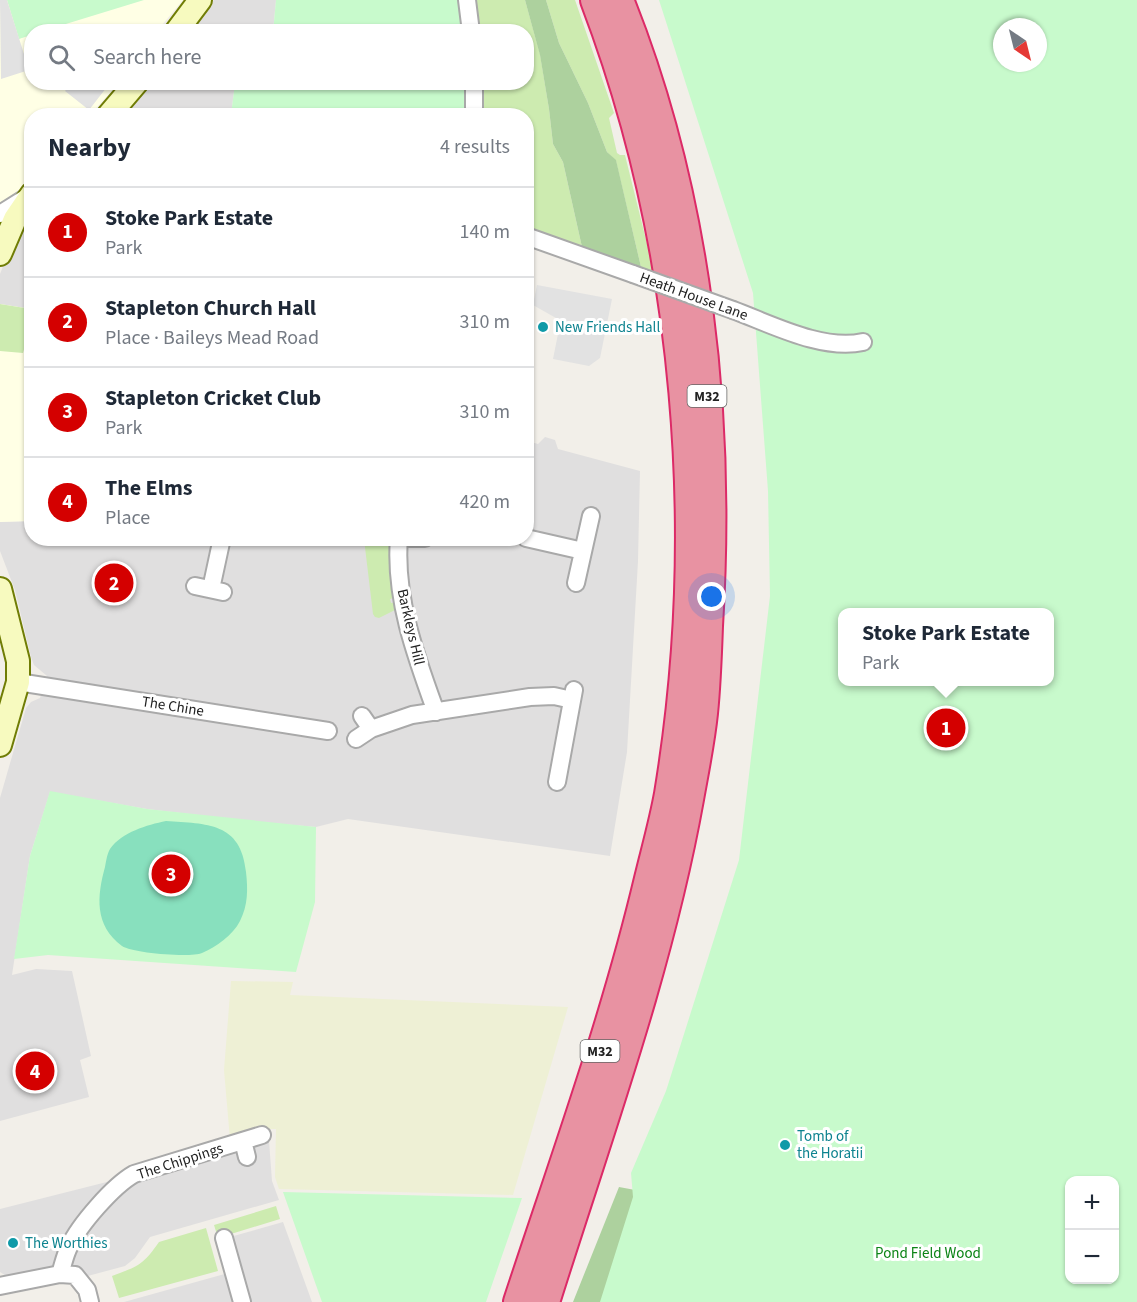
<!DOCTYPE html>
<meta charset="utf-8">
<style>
body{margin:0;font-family:"Source Sans 3",sans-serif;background:#f2f2f3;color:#1f2937}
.controls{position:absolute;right:18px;bottom:18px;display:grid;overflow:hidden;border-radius:12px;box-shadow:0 2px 4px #0004}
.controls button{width:54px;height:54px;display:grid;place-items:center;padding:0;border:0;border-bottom:2px solid #e0e1e3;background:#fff;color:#1f2937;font:30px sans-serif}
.compass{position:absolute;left:993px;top:18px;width:54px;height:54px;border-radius:50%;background:#fff;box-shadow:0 2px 4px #0004;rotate:145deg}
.you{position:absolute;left:712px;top:597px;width:21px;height:21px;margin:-15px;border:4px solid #fff;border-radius:50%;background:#1a73e8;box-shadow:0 0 0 9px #1a73e833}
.badge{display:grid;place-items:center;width:39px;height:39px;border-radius:50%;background:#d40000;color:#fff;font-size:20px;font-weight:700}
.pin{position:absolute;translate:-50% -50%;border:3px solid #fff;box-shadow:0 2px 6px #0006}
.popup{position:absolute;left:838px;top:608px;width:216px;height:78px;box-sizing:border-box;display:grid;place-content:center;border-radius:12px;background:#fff;filter:drop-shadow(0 2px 4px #0005);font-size:20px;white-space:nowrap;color:#747a83}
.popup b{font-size:22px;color:#1f2937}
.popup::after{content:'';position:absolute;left:50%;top:100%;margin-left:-12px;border:12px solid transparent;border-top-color:#fff}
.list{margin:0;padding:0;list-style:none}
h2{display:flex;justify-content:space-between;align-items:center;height:78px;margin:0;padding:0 24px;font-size:26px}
h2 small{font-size:20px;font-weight:400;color:#747a83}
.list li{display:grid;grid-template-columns:39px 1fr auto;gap:18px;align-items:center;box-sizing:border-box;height:90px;padding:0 24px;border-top:2px solid #e0e1e3}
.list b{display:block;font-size:22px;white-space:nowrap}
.list p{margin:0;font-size:20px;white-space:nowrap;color:#747a83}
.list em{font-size:20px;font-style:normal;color:#747a83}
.icon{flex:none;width:33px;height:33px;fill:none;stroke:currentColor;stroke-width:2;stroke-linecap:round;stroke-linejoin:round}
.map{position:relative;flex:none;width:1137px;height:1302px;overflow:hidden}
.search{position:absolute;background:#fff;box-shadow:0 2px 4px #0004;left:24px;top:24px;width:510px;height:66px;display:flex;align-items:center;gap:15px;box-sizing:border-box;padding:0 21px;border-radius:24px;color:#747a83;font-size:22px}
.panel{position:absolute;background:#fff;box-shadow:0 2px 4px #0004;left:24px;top:108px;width:510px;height:438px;border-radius:24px}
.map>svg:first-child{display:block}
.residential{fill:#e0dfdf}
.education{fill:#ffffe5}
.farmland{fill:#eef0d5}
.grass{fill:#cdebb0}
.forest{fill:#add19e}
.park{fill:#c8facc;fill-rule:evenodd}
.pitch{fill:#88e0be}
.parking{fill:#e2e2e2}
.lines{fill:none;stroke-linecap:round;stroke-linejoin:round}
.street-casing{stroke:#a9a9a9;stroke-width:20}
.secondary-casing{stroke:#707d05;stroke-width:26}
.highway-casing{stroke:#dc2a67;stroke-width:32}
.street{stroke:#fff;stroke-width:16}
.secondary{stroke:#f7fabf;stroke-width:22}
.highway{stroke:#e892a2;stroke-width:28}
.street-bridge-casing{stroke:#a9a9a9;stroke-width:20;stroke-linecap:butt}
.street-bridge{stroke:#fff;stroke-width:16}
.culture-dot{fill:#0f9aa8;stroke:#fff;stroke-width:2}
.labels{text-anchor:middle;stroke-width:6;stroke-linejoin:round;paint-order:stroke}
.shield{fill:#fff;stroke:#646464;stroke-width:1.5}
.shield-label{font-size:14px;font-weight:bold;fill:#222}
.street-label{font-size:15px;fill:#222;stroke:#fff}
.culture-label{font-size:15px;fill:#0d838f;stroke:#fff;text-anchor:start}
.park-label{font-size:15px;fill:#0c8416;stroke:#fff}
</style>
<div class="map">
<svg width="1137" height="1302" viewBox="0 0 1137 1302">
<rect width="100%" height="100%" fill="#f2efe9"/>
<path class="residential" d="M214 0H276L273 31 188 32Z
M144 83H235L231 115 116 116Z
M31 204V309L0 304V274L21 221Z
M545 437 555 440 558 449 640 471 638 561 627 752 610 856 348 819 316 827 249 821 147 809 50 792 30 856 12 975 36 969 72 971 91 1056 80 1060 89 1097 0 1121V798L26 708 31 702 40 698 47 676 34 665 31 657 15 590 0 551V522L31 521 32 538H526L527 441 538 444Z
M269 1141 272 1181 279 1200 150 1237 135 1258 125 1266 84 1277H8L0 1272V1209Z
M283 1222 312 1302H124L239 1270 230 1237Z"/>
<path class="education" d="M0 0H183L157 31 32 32V82L119 83 90 115 32 116 31 178 23 188 0 203Z
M0 304 31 309V521L0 522Z"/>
<path class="farmland" d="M231 981 293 982 290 995 568 1007 513 1195 279 1189 275 1177 276 1129H258L230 1139 224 1070Z"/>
<path class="grass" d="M472 0H525L540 54 549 109 553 144 563 162 582 247 527 228 526 116 480 115 479 83 526 82V32L476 31Z
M546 0H575L614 113 609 118 617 153 620 155H625L654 272 641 267 616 161 607 152 588 103 559 43Z
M0 304 31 309V324L23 353 0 351Z
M364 539H391L397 597 390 599 391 603 398 602 395 610 379 618 375 617 373 614Z
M276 1206 280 1219 218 1238 214 1225Z
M206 1228 218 1271 119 1298 112 1276C139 1266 143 1265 159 1242Z"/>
<path class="forest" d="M525 0H546L559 43 588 103 607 152 616 160 641 267 582 247 563 162 553 144 549 109 540 55Z
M619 1187 646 1192 610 1302H573Z"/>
<path class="park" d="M7 0H144L43 31 32 32 31 35 19 39Z
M276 0H459L462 31 273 32Z
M659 0H1137V1302H600L633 1197 631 1173 666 1091 739 860 770 596 768 491 753 293ZM1002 27H1038V63H1002ZM842 612H1050V682H842ZM1070 1180H1114V1280H1070Z
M235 83H464L465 115H231Z
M50 791 147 809 316 827 315 902 296 972 48 955 14 959 30 856Z
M283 1192 522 1198 486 1302H322Z"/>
<path class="pitch" d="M166 821C207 824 241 822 246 872 248 890 248 905 240 921 233 935 216 947 202 953 190 958 132 953 122 946 94 925 97 896 105 867 106 862 107 854 110 849 122 832 147 825 166 821Z"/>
<path class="parking" d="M0 0H7L29 70 1 79Z
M72 82H110V83L89 110 65 91Z
M537 285 612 299 600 358 589 366 553 359 558 334 556 333 563 322 533 305Z"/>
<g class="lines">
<g class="street-casing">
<path id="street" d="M467 0 471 32
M474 82V116
M0 214 27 197
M526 236 633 274
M733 310C771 324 822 351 863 342
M399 538C394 598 416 657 436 712
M403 538H425
M526 538 583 551
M576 583 591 516
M195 586 223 592
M211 589 222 538
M18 682 328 731
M362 716 371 729
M356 739 371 729 412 715 530 697 554 696 572 700
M557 782 574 690
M243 1141 247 1157
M224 1238 242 1302
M60 1274C63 1265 65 1255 69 1247 79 1225 113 1186 134 1174L262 1135
M0 1286 60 1274 75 1275 87 1290 90 1302"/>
</g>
<g class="secondary-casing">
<path id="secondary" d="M176 32 200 0
M108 116 137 82
M0 254 15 219 32 194
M0 589 18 661V682L0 745"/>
</g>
<g class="highway-casing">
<path id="highway" d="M518 1302C564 1162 615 1022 649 879 656 850 664 822 669 794 712 533 689 247 595 0
M545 1302C597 1136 658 971 689 799 694 771 700 742 703 713 706 684 707 655 708 626 721 416 698 197 619 0"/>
</g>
<use href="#street" class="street"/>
<use href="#secondary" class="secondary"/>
<use href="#highway" class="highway"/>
<g class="street-bridge-casing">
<path id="street-bridge" d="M633 274 733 310"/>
</g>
<use href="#street-bridge" class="street-bridge"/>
</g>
<g class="culture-dot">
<circle cx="543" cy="327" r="6"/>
<circle cx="785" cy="1145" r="6"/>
<circle cx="13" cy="1243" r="6"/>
</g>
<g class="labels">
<g class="shield">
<rect x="687.5" y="385" width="39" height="22" rx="4.5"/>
<rect x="580.5" y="1040" width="39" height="22" rx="4.5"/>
</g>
<g class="shield-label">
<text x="707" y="401">M32</text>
<text x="600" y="1056">M32</text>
</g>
<g class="street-label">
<text transform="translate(694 296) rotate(20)" y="5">Heath House Lane</text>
<text transform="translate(411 627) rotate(77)" y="5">Barkleys Hill</text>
<text transform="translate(173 706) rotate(9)" y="5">The Chine</text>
<text transform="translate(180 1161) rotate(-18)" y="5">The Chippings</text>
</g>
<g class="culture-label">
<text x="555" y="332">New Friends Hall</text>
<text x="797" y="1141">Tomb of<tspan x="797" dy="17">the Horatii</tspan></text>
<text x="25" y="1248">The Worthies</text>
</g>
<g class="park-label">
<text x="928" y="1258">Pond Field Wood</text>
</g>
</g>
</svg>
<div class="controls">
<button>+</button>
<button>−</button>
</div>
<svg class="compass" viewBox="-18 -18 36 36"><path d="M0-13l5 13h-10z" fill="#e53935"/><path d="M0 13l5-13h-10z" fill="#747a83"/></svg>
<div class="you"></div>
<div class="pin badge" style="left:946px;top:728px">1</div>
<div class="popup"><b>Stoke Park Estate</b>Park</div>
<div class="pin badge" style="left:114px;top:583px">2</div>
<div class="pin badge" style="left:171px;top:874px">3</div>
<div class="pin badge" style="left:35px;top:1071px">4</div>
<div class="search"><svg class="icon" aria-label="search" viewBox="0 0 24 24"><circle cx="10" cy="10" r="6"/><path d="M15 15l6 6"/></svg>Search here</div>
<section class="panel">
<h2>Nearby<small>4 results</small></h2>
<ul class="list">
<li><span class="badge">1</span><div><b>Stoke Park Estate</b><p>Park</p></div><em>140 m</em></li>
<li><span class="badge">2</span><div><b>Stapleton Church Hall</b><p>Place · Baileys Mead Road</p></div><em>310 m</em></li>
<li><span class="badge">3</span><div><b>Stapleton Cricket Club</b><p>Park</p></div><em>310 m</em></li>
<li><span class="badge">4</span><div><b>The Elms</b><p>Place</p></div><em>420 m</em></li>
</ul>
</section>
</div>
